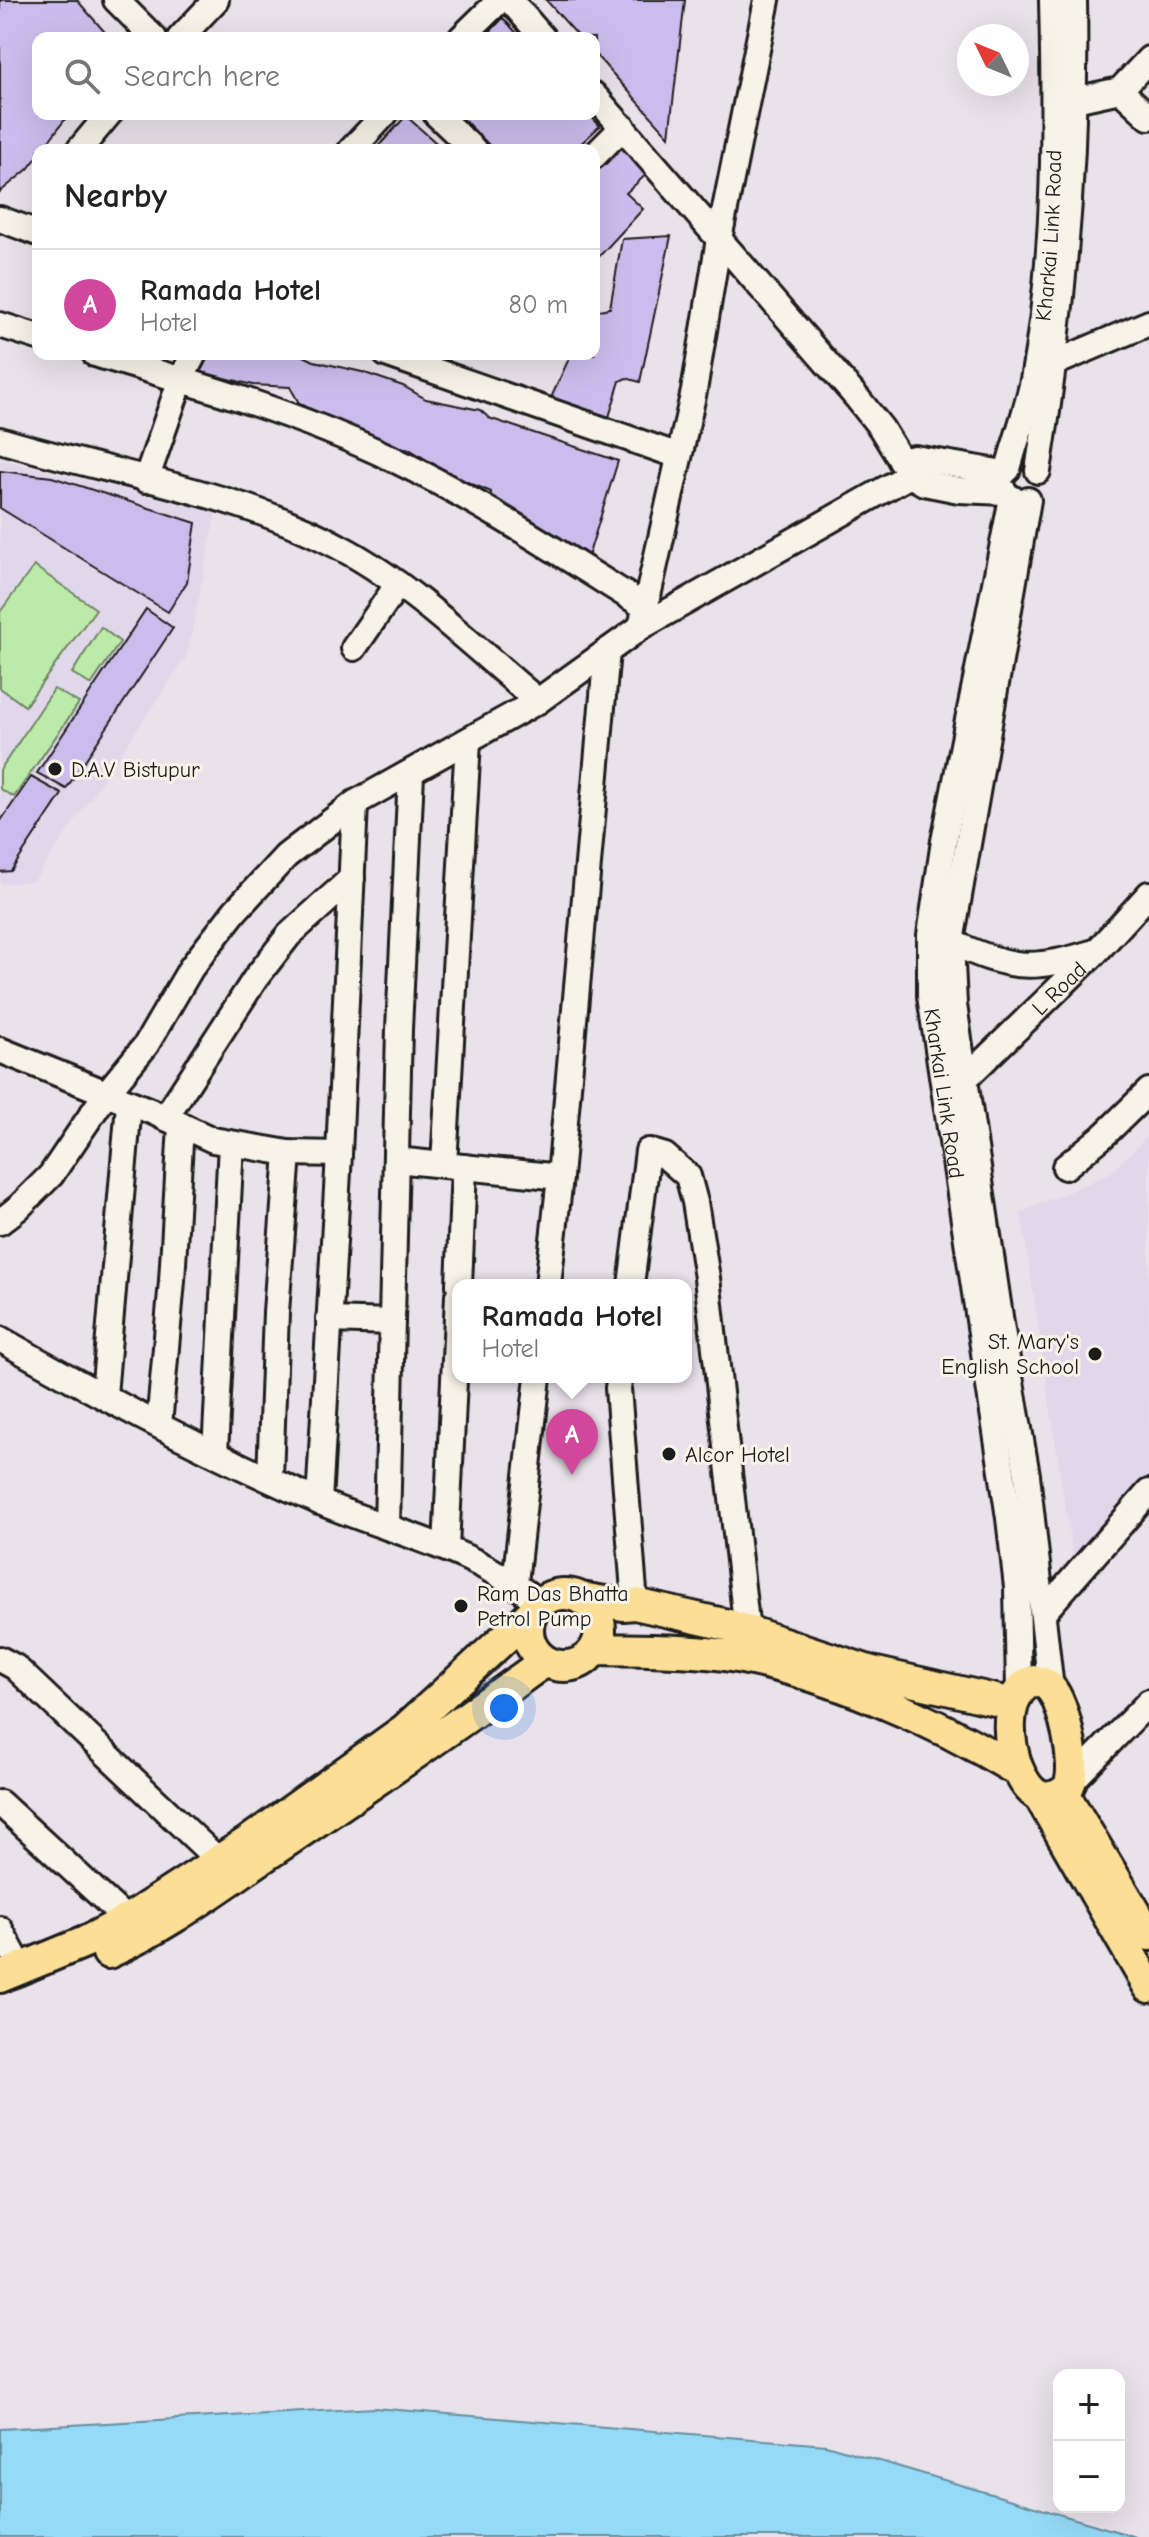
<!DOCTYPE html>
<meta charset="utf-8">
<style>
body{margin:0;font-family:"Comic Neue",sans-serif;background:#f6f6f6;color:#222}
.controls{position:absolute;right:24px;bottom:24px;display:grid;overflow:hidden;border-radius:16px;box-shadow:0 8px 32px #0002}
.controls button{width:72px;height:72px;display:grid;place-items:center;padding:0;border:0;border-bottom:2px solid #e0e0e0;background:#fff;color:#222;font:40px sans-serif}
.compass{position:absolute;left:957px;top:24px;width:72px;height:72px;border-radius:50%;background:#fff;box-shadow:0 8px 32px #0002;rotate:313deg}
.you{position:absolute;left:504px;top:1708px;width:28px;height:28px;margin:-20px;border:6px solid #fff;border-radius:50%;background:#1a73e8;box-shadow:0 0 0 12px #1a73e833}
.badge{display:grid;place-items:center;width:52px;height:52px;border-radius:50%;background:#1c1c1c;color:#fff;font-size:26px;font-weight:700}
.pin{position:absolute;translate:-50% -66px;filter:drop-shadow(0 2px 4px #0008)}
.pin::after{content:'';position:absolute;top:42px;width:28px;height:24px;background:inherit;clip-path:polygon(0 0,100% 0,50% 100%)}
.popup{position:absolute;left:452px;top:1279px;width:240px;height:104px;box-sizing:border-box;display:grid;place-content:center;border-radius:16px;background:#fff;filter:drop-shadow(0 2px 6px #0005);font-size:26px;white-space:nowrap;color:#767676}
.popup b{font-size:30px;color:#222}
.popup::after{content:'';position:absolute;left:50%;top:100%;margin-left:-16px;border:16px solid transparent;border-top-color:#fff}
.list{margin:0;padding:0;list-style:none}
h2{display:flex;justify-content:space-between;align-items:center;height:104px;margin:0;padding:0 32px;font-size:34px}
h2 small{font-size:26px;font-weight:400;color:#767676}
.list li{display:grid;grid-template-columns:52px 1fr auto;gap:24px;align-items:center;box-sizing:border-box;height:112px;padding:0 32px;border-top:2px solid #e0e0e0}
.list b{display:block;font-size:30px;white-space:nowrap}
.list p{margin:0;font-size:26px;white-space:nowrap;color:#767676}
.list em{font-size:26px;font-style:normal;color:#767676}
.icon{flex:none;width:44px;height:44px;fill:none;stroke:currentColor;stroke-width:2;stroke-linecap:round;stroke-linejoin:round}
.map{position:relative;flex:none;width:1149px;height:2537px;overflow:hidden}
.search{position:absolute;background:#fff;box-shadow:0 8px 32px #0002;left:32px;top:32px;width:568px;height:88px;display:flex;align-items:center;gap:20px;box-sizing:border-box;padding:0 28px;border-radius:16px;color:#767676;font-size:30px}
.panel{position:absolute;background:#fff;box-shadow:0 8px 32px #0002;left:32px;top:144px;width:568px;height:216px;border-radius:16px}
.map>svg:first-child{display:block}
.built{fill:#e1d7eb}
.green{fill:#bceaa8;stroke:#6c8362;stroke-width:2}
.water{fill:#95daf7;stroke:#658e9f;stroke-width:2}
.building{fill:#ccbced;stroke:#1c1c1c;stroke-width:2}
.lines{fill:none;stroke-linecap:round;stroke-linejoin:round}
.minor-casing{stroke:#1c1c1c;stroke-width:30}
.major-casing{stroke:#1c1c1c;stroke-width:36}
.minor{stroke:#f7f3e8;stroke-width:24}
.major{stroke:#fcde96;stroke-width:30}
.poi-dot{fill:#1c1c1c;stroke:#f7f3e8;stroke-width:3}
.labels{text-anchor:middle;stroke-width:6;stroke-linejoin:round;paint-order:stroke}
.street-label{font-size:22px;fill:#1c1c1c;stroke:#f7f3e8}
.poi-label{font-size:22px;fill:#1c1c1c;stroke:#f7f3e8;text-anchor:start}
</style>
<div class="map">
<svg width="1149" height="2537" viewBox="0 0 1149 2537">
<rect width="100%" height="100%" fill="#eae2ea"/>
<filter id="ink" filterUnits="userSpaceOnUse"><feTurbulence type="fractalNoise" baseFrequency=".0125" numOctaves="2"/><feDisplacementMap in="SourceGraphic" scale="16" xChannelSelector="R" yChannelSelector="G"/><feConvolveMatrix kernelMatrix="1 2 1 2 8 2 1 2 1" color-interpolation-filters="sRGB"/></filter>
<g filter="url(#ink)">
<path class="built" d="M0 459 216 512 187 656 34 881 0 884Z
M1146 1138 1149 1140V1496L1076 1579 1021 1212 1109 1174Z"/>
<path class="green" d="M34 566 96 609 25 706 0 688V612Z
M101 627 120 642 91 685 72 673Z
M54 689 79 703 14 797 0 789V770Z"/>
<path class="water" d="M374 2408 826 2445 1136 2537H0V2429Z"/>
<path class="building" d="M0 0H77L110 38H38V114H69L42 150H38V156L28 169 0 192Z
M546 0H685L669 136 594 53V38H580Z
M503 18 521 38H484Z
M458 114H589L600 126 574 150H494Z
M406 116 444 150H375Z
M622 140 649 172 626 193 643 209 594 262V168Z
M671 236 640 382 626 378 620 381 609 417 550 400 571 354H594V311L610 308 622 239Z
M206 354H300L314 361 362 372 403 386 426 399 480 410 489 418 618 461 587 560 490 502 491 492 453 476 409 449 380 443 341 425 299 403 290 387 253 385 197 371Z
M0 471 52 477 196 523 187 582 168 612 0 508Z
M146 609 173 628 66 789 37 773Z
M31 777 62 794 11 871 0 872V822Z"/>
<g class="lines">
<g class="minor-casing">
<g id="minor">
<path d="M116 0 154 38"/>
<path d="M510 0 543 38"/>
<path d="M180 38 216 0"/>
<path d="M461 38 500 0"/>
<path d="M1120 90 1149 117"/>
<path d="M594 95 858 399 881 428 910 475 924 483 959 490 1005 492"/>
<path d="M1061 103 1120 90 1149 59"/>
<path d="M436 114 474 150"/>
<path d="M79 150 109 114"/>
<path d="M351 150 385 114"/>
<path d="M594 156 623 127"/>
<path d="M0 219 38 233"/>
<path d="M0 325 38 337"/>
<path d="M95 354C196 384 297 413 393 459 480 501 562 555 644 606"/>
<path d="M386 354 679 456"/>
<path d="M1055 363 1149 323"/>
<path d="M0 440C114 475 243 492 347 551 414 588 478 651 538 701"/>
<path d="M901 461 915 458 1004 473"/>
<path id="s1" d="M1008 469C1016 439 1027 410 1033 380 1056 255 1055 126 1052 0"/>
<path d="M1038 471C1063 315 1077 158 1074 0"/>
<path d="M146 480 181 379 194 354"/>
<path id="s2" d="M1012 498 944 841 930 935V996L1009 1518 1017 1587 1019 1690"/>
<path d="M1028 500 951 942 954 1005 1002 1330 1027 1475 1051 1689"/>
<path d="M641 627 694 391 719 239 767 0"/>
<path d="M354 648 398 584"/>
<path d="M951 942C1007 968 1032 972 1091 953"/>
<path d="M0 1050 153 1112 213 1140 288 1153 339 1154"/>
<path id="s3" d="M964 1080 1097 951 1149 894"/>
<path d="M165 1118 255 979 289 935 352 878"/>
<path d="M396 1160 560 1177"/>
<path d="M444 1165 468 741"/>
<path d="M1065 1167 1103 1136 1149 1091"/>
<path d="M0 1222 19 1207 51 1175 105 1095 146 1045 191 968 235 911 286 856 355 803 538 701 641 627 910 475"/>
<path d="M459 1285 464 1167"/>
<path d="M548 1285 560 1177 607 651"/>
<path d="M631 1285 648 1151 665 1156 688 1176 695 1202 707 1278 747 1631"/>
<path d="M329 1320 392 1322"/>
<path d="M0 1339C103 1398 210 1455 320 1502 398 1535 472 1547 539 1603"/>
<path d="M620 1377 618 1388 635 1604"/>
<path d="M104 1395 129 1104"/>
<path d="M159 1425 172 1281 181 1125"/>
<path d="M215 1453 231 1144"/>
<path d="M270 1478 276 1312 288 1153"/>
<path d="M319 1502 339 1154 355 803"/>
<path d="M387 1527 399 1029 411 774"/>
<path d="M446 1548 458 1296"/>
<path d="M515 1583 538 1377"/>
<path d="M1043 1613 1149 1492"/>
<path d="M0 1659 15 1667 218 1860"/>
<path d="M1070 1783 1149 1702"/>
<path d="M0 1803 127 1920"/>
<path d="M0 1929 21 1968"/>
</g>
</g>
<g class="major-casing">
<path id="major" d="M528 1630a36 36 0 1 1 72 0a36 36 0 1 1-72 0Z
M581 1598 623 1605 635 1604 732 1626 872 1672 1013 1704
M596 1649C638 1650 682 1649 724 1655 819 1669 937 1721 1018 1771
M1034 1681C1041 1682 1046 1683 1051 1689 1064 1704 1077 1764 1070 1783 1068 1790 1059 1796 1051 1797 1014 1806 989 1694 1034 1681Z
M1063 1792 1149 1935
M1040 1797 1149 1987
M108 1953C167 1927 220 1886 274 1850 365 1789 456 1726 545 1661
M0 1977 85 1942 127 1920 249 1841 404 1730 532 1613"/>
</g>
<use href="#minor" class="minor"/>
<use href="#major" class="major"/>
</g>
</g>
<g class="poi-dot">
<circle cx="55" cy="769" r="8"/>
<circle cx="1095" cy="1354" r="8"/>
<circle cx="669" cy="1454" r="8"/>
<circle cx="461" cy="1606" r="8"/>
</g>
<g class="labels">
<g class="street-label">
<text dy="8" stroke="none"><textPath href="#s1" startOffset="238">Kharkai Link Road</textPath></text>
<text dy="8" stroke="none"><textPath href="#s3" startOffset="132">L Road</textPath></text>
<text dy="8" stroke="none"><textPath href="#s2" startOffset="604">Kharkai Link Road</textPath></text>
</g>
<g class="poi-label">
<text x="71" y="777">D.A.V Bistupur</text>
<text x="1079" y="1349" text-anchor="end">St. Mary's<tspan x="1079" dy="25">English School</tspan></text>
<text x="685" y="1462">Alcor Hotel</text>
<text x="477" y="1601">Ram Das Bhatta<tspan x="477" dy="25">Petrol Pump</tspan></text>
</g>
</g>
</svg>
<div class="controls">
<button>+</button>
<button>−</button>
</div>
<svg class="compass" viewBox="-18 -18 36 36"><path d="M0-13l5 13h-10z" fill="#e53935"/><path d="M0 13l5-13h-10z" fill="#767676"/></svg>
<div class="you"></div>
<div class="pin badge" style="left:572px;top:1475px;background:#d1479c">A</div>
<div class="popup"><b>Ramada Hotel</b>Hotel</div>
<div class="search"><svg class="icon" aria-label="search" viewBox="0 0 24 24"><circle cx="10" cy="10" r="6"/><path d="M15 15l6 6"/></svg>Search here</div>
<section class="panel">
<h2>Nearby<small></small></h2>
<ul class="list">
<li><span class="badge" style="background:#d1479c">A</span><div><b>Ramada Hotel</b><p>Hotel</p></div><em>80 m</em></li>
</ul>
</section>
</div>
